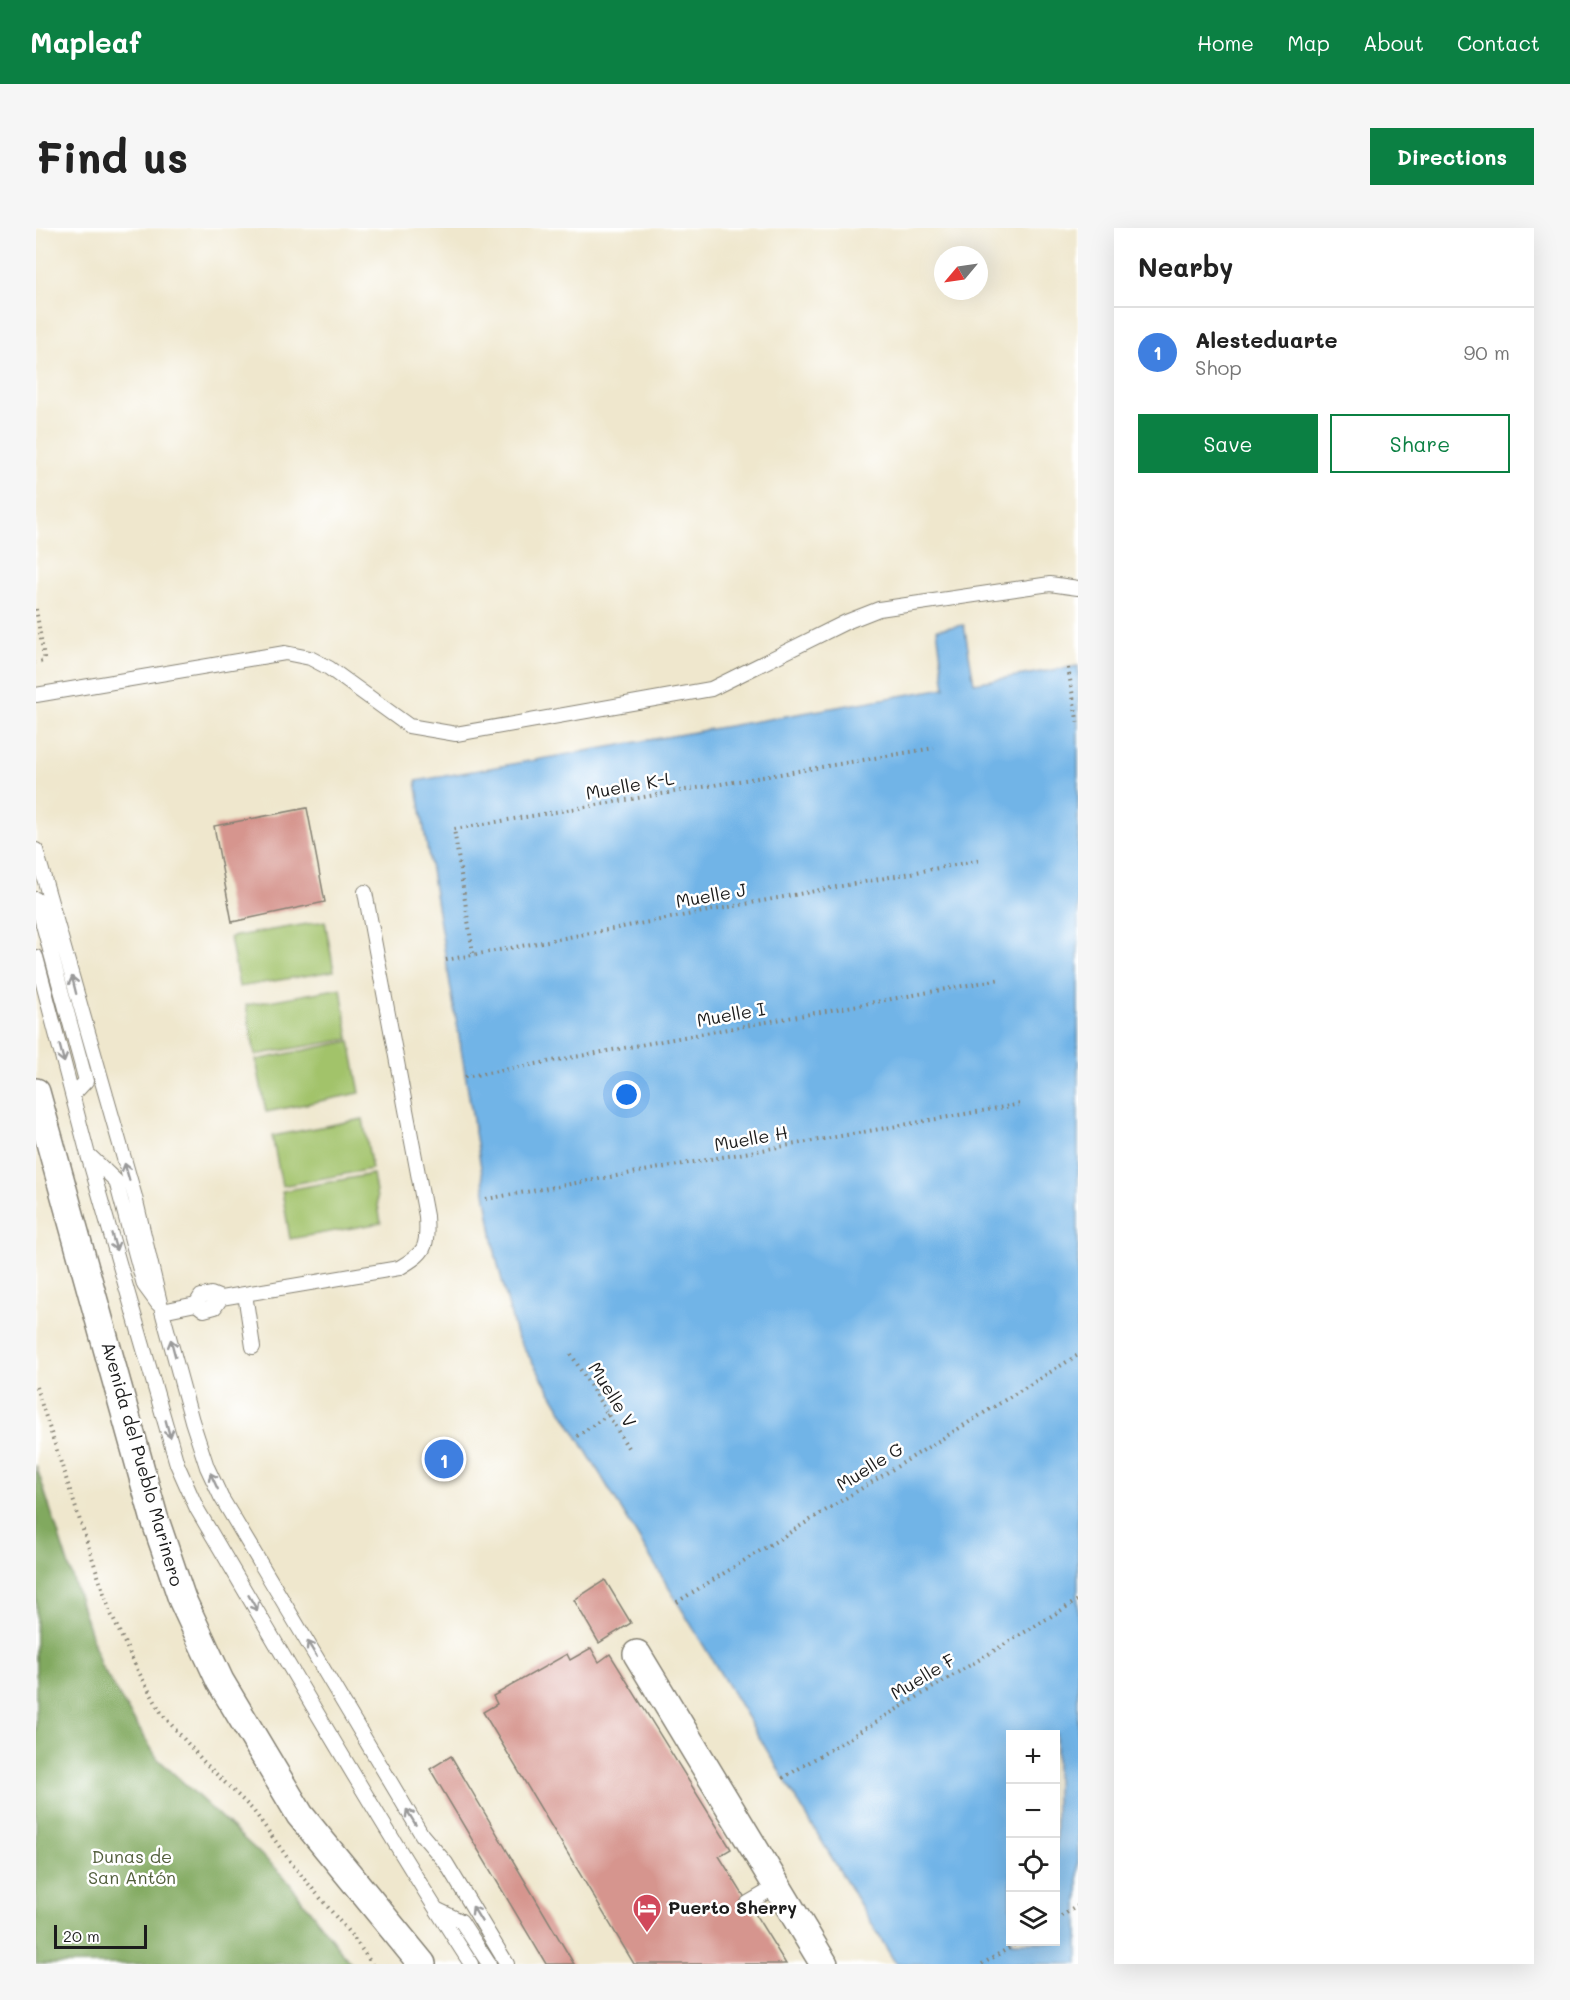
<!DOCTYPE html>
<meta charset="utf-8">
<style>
body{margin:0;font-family:Mali,sans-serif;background:#f6f6f6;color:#222}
.controls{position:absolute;right:18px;bottom:18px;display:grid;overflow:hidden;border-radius:0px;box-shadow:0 6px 24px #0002}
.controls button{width:54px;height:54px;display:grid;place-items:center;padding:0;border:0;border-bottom:2px solid #e0e0e0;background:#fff;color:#222;font:30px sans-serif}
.compass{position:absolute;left:898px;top:18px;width:54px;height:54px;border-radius:50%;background:#fff;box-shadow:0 6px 24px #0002;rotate:241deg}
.scale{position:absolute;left:18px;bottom:15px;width:93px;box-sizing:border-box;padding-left:6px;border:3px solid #1c1c1c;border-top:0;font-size:16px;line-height:21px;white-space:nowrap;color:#1c1c1c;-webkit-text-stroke:4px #fff;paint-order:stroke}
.you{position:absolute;left:591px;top:867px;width:21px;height:21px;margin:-15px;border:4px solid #fff;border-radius:50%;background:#1a73e8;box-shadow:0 0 0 9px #1a73e833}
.badge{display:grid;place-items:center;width:39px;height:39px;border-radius:50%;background:#0b8043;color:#fff;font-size:20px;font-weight:700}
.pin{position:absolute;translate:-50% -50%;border:3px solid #fff;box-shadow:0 2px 6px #0006}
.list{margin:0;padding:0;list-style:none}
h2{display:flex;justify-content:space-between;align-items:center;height:78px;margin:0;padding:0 24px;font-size:26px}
h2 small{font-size:20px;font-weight:400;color:#767676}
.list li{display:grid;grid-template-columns:39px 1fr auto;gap:18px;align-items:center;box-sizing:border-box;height:90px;padding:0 24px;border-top:2px solid #e0e0e0}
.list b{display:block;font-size:22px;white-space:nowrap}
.list p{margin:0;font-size:20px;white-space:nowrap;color:#767676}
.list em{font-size:20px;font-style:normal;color:#767676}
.actions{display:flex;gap:12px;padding:18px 24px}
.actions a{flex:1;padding:14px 0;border:2px solid #0b8043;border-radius:0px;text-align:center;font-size:21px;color:#0b8043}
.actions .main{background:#0b8043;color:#fff}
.icon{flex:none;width:33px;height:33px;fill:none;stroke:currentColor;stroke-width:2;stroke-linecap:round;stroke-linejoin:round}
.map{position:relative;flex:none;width:1042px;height:1736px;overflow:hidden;border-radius:0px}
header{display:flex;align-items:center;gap:36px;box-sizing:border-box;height:84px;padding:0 30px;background:#0b8043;color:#fff}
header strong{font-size:28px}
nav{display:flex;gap:33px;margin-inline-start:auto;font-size:21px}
.intro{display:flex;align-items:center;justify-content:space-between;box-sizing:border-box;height:144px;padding:0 36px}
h1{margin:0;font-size:42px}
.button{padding:15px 27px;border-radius:0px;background:#0b8043;color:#fff;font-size:21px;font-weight:700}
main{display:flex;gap:36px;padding:0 36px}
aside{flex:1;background:#fff;border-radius:0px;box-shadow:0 6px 24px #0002}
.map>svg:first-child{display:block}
.green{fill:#a2c36b;stroke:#5f7044;stroke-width:1.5}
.forest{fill:#81a95f;stroke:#4e623e;stroke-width:1.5}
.water{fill:#71b4e7;stroke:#466882;stroke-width:1.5;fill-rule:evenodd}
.building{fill:#d6958e}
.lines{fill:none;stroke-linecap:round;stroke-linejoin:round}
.service-casing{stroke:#868274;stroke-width:16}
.minor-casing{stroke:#868274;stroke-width:30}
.path{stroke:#868274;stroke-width:4;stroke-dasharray:1.5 4.5;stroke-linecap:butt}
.service{stroke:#fff;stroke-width:14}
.minor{stroke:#fff;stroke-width:27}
.oneway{stroke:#999}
.labels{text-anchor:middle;stroke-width:5;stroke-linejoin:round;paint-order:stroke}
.street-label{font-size:18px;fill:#1c1c1c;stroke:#fff}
.park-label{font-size:18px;fill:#525f3c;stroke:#fff}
.poi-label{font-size:18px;font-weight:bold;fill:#1c1c1c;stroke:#fff;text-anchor:start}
</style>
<header>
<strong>Mapleaf</strong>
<nav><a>Home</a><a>Map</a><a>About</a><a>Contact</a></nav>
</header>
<div class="intro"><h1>Find us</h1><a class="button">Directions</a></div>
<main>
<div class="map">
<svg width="1042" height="1736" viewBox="0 0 1042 1736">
<rect width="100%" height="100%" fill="#fff"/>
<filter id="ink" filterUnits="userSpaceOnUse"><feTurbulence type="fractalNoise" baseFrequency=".0167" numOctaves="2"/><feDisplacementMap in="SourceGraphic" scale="12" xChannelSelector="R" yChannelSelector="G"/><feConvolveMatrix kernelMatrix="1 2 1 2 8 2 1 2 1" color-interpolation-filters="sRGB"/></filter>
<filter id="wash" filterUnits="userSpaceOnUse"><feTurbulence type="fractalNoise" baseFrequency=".008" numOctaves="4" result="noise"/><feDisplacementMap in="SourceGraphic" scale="24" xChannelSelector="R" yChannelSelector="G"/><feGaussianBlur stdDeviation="1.35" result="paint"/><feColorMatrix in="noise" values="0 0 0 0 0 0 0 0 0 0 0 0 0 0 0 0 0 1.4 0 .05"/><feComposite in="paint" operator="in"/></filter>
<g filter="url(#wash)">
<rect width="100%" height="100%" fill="#efe7cd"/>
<path class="green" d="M289 693 298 743 203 759 194 709Z
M305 760 313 811 219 827 210 777Z
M314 813 324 865 230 884 220 832Z
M327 891 336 941 246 958 236 908Z
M337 946 345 995 254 1011 246 963Z"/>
<path class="forest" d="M0 1237 65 1438 121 1530 247 1647 315 1736H0Z"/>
<path class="water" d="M928 397 938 455 1042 438V1736H860L480 1107 460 1029 380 553 909 460 901 401ZM975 1506H1020V1714H975Z"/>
<g id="blocks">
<path class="building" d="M271 580 289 674 196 694 178 598Z
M569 1352 595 1395 563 1415 538 1372Z
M555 1420 563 1434 574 1426 695 1621 683 1628 750 1736H598L447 1484 461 1476 457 1468 531 1426 534 1432Z
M415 1528 538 1736H510L394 1541Z"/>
</g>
</g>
<g filter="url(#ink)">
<use href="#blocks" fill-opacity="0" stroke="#868274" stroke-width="1.5"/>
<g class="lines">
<g class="service-casing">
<path id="service" d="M0 467 249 425 274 430 293 440 373 498 420 506 675 461 810 394 843 381 1014 356 1042 360
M0 622 99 969 126 1083 156 1193 171 1239 185 1269 386 1607 410 1635 471 1736
M0 671 50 853 37 867
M0 729 52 927 141 1236 161 1281C251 1434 339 1587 435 1736
M54 928 80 953 108 1057 122 1076
M209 1066 217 1119
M160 1076 168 1082 179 1079 185 1070
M126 1083 160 1076 165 1068 175 1066 185 1070 363 1040C390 1024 392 1020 390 988L329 664
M712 1675 741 1658
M400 1681 425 1693 453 1736"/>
</g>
<g class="minor-casing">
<path id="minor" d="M0 864 118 1289 146 1371 184 1453 264 1587 386 1736
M601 1426 788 1736"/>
</g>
<path class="path" d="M0 381 8 429 7 433 0 435
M1032 440 1042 497
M437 725 418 601 898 520
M410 732 945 632
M429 849 965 751
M450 971 985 876
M535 1126 594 1223
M0 1159 74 1384 101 1441 126 1486 167 1533 217 1582 256 1636 320 1713 336 1736
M541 1208 572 1187
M641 1374 1042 1127
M747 1550 1042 1372
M1020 1691 1042 1678
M946 1736 983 1714"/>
<use href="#service" class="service"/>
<use href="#minor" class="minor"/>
</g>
<defs><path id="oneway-shaft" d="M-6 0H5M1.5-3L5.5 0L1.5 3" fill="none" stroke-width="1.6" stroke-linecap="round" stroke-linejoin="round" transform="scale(1.5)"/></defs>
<g class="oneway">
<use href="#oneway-shaft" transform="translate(38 757) rotate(-104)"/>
<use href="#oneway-shaft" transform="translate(26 826) rotate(75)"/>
<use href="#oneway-shaft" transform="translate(91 944) rotate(-106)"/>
<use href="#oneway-shaft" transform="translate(78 1014) rotate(74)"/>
<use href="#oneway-shaft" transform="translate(137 1120) rotate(-105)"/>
<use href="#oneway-shaft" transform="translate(132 1201) rotate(75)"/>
<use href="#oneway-shaft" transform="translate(178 1253) rotate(-115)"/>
<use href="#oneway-shaft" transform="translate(217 1375) rotate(60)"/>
<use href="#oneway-shaft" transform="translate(276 1421) rotate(-121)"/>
<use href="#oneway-shaft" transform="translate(375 1589) rotate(-121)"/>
<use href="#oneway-shaft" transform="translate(441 1686) rotate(-121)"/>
</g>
</g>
<defs>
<g id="hotel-pin" transform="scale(1.5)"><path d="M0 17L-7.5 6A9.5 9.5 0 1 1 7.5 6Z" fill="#d1495b" stroke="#fff"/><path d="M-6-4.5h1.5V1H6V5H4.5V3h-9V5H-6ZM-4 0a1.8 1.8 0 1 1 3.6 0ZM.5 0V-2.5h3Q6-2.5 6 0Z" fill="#fff"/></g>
</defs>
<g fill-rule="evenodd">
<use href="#hotel-pin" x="611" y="1680"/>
</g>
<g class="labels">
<g class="street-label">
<text transform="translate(594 558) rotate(-10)" y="6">Muelle K-L</text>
<text transform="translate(675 668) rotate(-10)" y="6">Muelle J</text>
<text transform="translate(695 787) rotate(-10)" y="6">Muelle I</text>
<text transform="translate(715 911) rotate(-10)" y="6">Muelle H</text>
<text transform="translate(576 1167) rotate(58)" y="6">Muelle V</text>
<text transform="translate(106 1236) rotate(74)" y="6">Avenida del Pueblo Marinero</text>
<text transform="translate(834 1239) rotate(-32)" y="6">Muelle G</text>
<text transform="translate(887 1449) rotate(-31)" y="6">Muelle F</text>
</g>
<g class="park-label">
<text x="96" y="1635">Dunas de<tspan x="96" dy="21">San Antón</tspan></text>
</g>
<g class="poi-label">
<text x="632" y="1686">Puerto Sherry</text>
</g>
</g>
</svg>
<div class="controls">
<button>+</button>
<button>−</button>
<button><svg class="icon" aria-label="locate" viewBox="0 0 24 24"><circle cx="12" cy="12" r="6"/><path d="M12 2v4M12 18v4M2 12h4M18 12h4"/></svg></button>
<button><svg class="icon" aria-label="layers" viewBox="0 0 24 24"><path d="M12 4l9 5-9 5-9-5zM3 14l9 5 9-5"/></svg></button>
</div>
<svg class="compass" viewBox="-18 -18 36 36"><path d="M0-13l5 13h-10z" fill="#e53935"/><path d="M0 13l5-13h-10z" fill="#767676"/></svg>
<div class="scale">20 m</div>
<div class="you"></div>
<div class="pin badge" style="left:408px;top:1231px;background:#3f7fe0">1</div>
</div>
<aside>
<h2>Nearby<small></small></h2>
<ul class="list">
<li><span class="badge" style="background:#3f7fe0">1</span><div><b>Alesteduarte</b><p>Shop</p></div><em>90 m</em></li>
</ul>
<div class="actions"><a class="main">Save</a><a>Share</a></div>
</aside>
</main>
